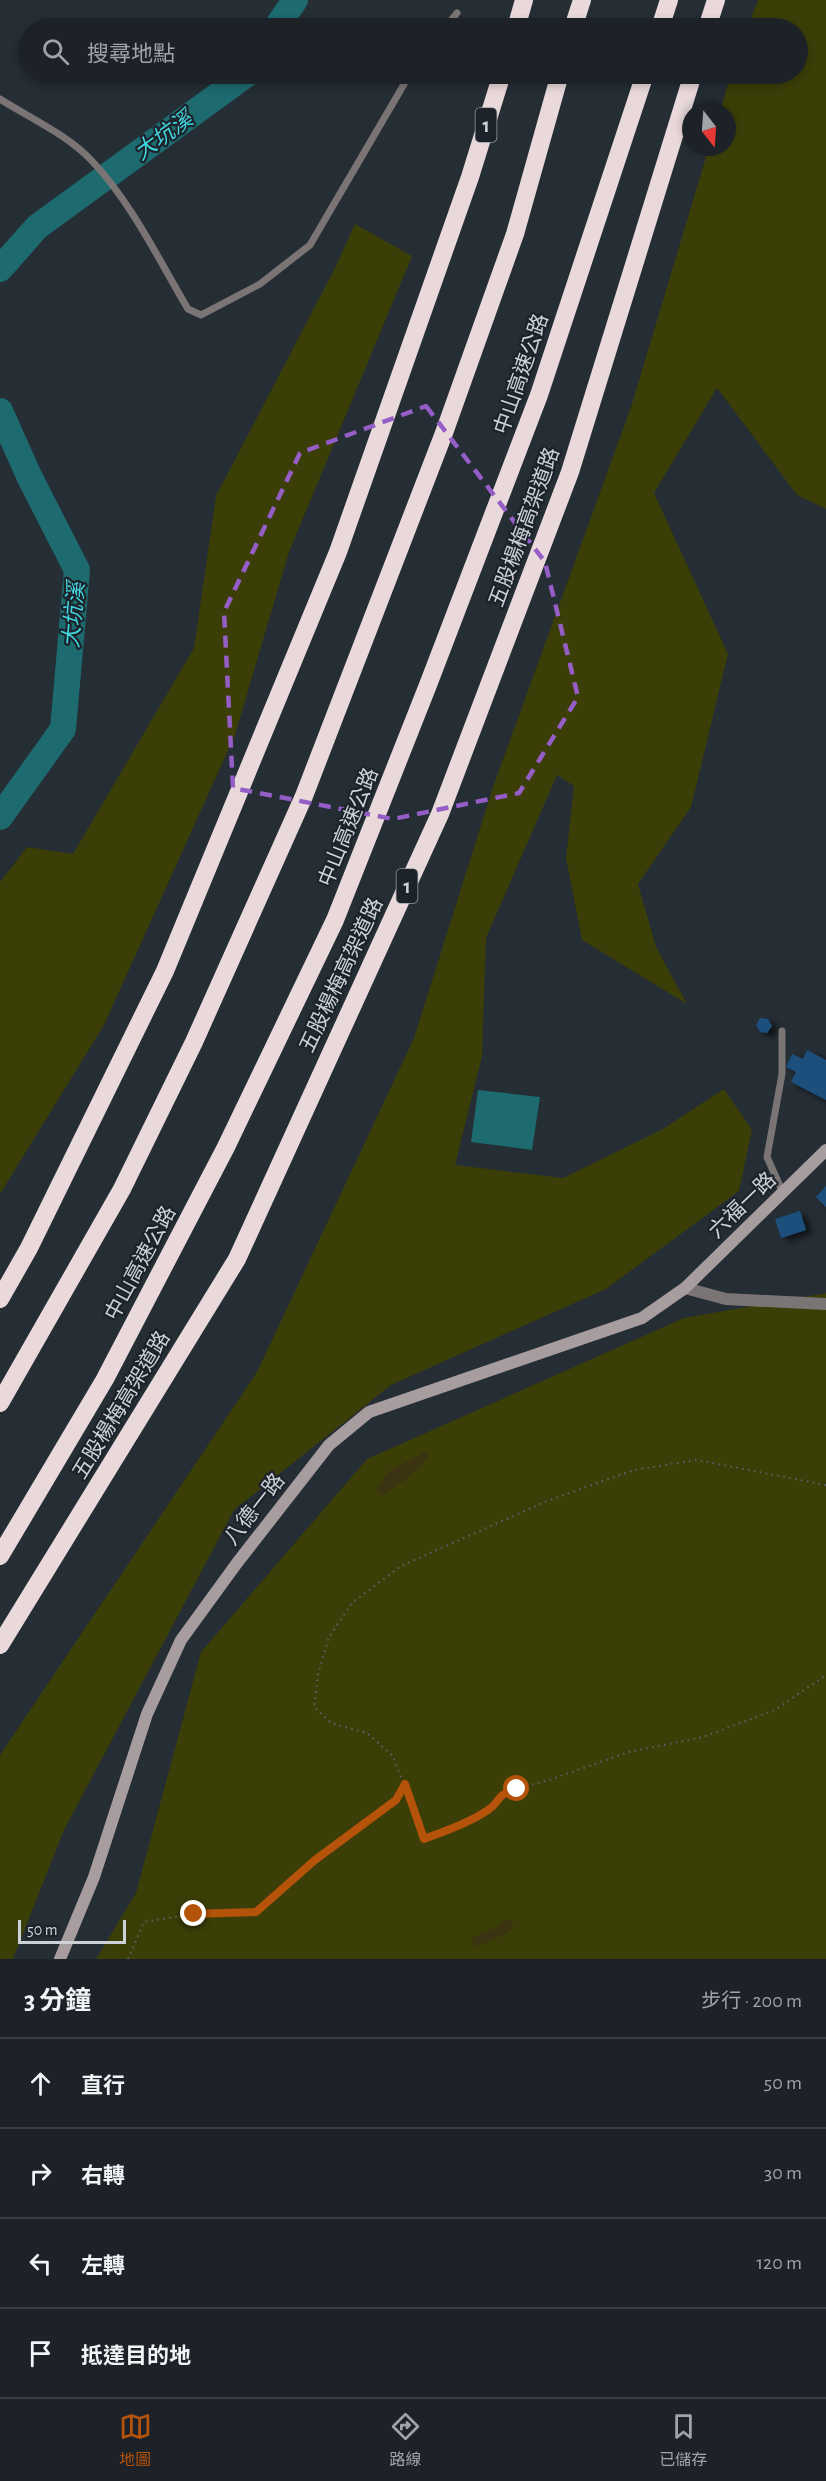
<!DOCTYPE html>
<html lang="zh-TW">
<meta charset="utf-8">
<style>
body{margin:0;font-family:"Alegreya Sans","Noto Sans TC",sans-serif;background:#252a30;color:#f1f3f6}
.compass{position:absolute;left:682px;top:102px;width:54px;height:54px;border-radius:50%;background:#1c2228;box-shadow:0 3px 9px #0003;rotate:163deg}
.scale{position:absolute;left:18px;bottom:15px;width:108px;box-sizing:border-box;padding-left:6px;border:3px solid #cdd2d7;border-top:0;font-size:16px;line-height:21px;white-space:nowrap;color:#cdd2d7;-webkit-text-stroke:4px #1c232b;paint-order:stroke}
.stop{position:absolute;width:18px;height:18px;margin:-14px;border:4px solid #b45309;border-radius:50%;background:#fff}
.stop.end{background:#b45309;border-color:#fff;box-shadow:0 2px 6px #0008}
.list{margin:0;padding:0;list-style:none}
h2{display:flex;justify-content:space-between;align-items:center;height:78px;margin:0;padding:0 24px;font-size:26px}
h2 small{font-size:20px;font-weight:400;color:#a0a4a8}
.list li{display:grid;grid-template-columns:39px 1fr auto;gap:18px;align-items:center;box-sizing:border-box;height:90px;padding:0 24px;border-top:2px solid #3a3f45}
.list b{display:block;font-size:22px;white-space:nowrap}
.list em{font-size:20px;font-style:normal;color:#a0a4a8}
.icon{flex:none;width:33px;height:33px;fill:none;stroke:currentColor;stroke-width:2;stroke-linecap:round;stroke-linejoin:round}
.map{position:relative;flex:none;width:826px;height:1959px;overflow:hidden}
.search{position:absolute;background:#1c2228;box-shadow:0 3px 9px #0003;left:18px;right:18px;top:18px;height:66px;display:flex;align-items:center;gap:15px;box-sizing:border-box;padding:0 21px;border-radius:33px;color:#a0a4a8;font-size:22px}
.sheet{height:438px;background:#1c2228}
nav{display:flex;justify-content:space-around;align-items:center;box-sizing:border-box;height:84px;border-top:2px solid #3a3f45;background:#1c2228;font-size:16px;color:#a0a4a8}
nav a{display:grid;justify-items:center;gap:3px}
nav .on{color:#b45309}
.map>svg:first-child{display:block}
.green{fill:#3b3e07}
.sand{fill:#3c3313}
.water{fill:#1d6a6f}
.lines{fill:none;stroke-linecap:round;stroke-linejoin:round}
.river{stroke:#1d6a6f;stroke-width:26}
.building{fill:#1c507b;filter:url(#shadow)}
.path{stroke:#5d646b;stroke-width:2;stroke-dasharray:1.5 4.5;stroke-linecap:butt}
.lane{stroke:#7b7475;stroke-width:7}
.street{stroke:#7b7475;stroke-width:12}
.secondary{stroke:#a79d9e;stroke-width:12}
.highway{stroke:#e9d9da;stroke-width:18}
.route{stroke:#b45309;stroke-width:8}
.marked{fill:none;stroke:#945ec6;stroke-width:4.5;stroke-dasharray:12 8;stroke-linejoin:round}
.labels{text-anchor:middle;stroke-width:4.5;stroke-linejoin:round;paint-order:stroke}
.shield{fill:#1c232b;stroke:#989ea3;stroke-width:1.5}
.shield-label{font-size:20px;font-weight:bold;fill:#cdd2d7}
.street-label{font-size:21px;fill:#cdd2d7;stroke:#1c232b}
.water-label{font-size:22px;font-style:italic;fill:#42d5de;stroke:#1c232b}
</style>
<div class="map">
<svg width="826" height="1959" viewBox="0 0 826 1959">
<defs>
<filter id="shadow"><feDropShadow dx="6" dy="4" stdDeviation="3" flood-color="#0009"/></filter>
</defs>
<rect width="100%" height="100%" fill="#252d35"/>
<path class="green" d="M758 0H826V509L797 495 717 388 654 493 728 654 691 807 638 884 656 947 687 1004 582 940 566 858 574 786 557 775 486 938 482 1056 455 1165 563 1178 661 1130 724 1089 752 1130 739 1191 606 1289 391 1385 234 1510 64 1830 13 1959H0V1755L257 1372 414 1038 493 787 631 407 709 147H727V111H720L731 74H798V28H747Z
M355 224 412 256 289 552 235 735 104 1025 0 1194V882L27 847 73 854 194 648 216 496 336 266Z
M826 1293V1959H96L136 1893 201 1652 367 1459 684 1318Z"/>
<path class="sand" d="M425 1452 428 1457C418 1473 398 1483 383 1496L376 1490 389 1471Z
M504 1920H510L514 1926 509 1932 478 1946 473 1944 472 1938 496 1928Z"/>
<path class="water" d="M478 1090 540 1097 532 1150 471 1142Z"/>
<g class="lines">
<path class="river" d="M276 28 295 0
M0 269 37 227 247 74
M0 411 30 478 77 570 63 729 0 817"/>
</g>
<path class="building" d="M760 1018 768 1019 772 1026 767 1033 760 1032 756 1025Z
M807 1050 826 1060V1100L791 1082 796 1072 786 1067 792 1054 803 1059Z
M826 1186V1207L816 1197Z
M800 1211 806 1230 781 1238 775 1219Z"/>
<g class="lines">
<path class="path" d="M826 1485 697 1460 634 1470 547 1501 401 1566 352 1603 329 1637 318 1674 314 1707 331 1723 367 1733 393 1756 424 1839 450 1830 490 1809 501 1793 549 1780 629 1752 703 1737 775 1710 826 1675
M128 1959 144 1922 193 1914 257 1912 315 1860 396 1800 405 1784"/>
<path class="lane" d="M445 28 457 13
M0 99C30 118 68 135 92 161 131 202 159 260 188 309L201 315 260 284 310 245 410 74
M782 1031V1074L767 1157 783 1193"/>
<path class="street" d="M685 1288 726 1299 826 1304"/>
<path class="secondary" d="M60 1959 94 1877 147 1714 181 1640 237 1563 329 1445 369 1412 642 1318 685 1288 826 1150"/>
<path class="highway" d="M516 28 524 0
M573 28 582 0
M660 28 669 0
M707 28 716 0
M0 1299 29 1248 165 971 338 552 470 177 502 74
M0 1403 122 1189 194 1042 304 796 444 433 515 234 560 74
M0 1556 105 1379 226 1147 335 920 428 685 539 395 645 74
M0 1645 237 1259 440 814 570 472 693 74"/>
</g>
<g class="lines">
<path class="route" d="M194 1914 256 1912 315 1860 396 1800 405 1784 424 1839C445 1831 469 1823 488 1810 503 1800 493 1796 517 1789"/>
</g>
<path class="marked" d="M426 406 545 562 578 697 519 793 393 819 233 788 224 612 300 453Z"/>
<g class="labels">
<g class="shield">
<rect x="475.5" y="108" width="21" height="34" rx="4.5"/>
<rect x="396.5" y="869" width="21" height="34" rx="4.5"/>
</g>
<g class="shield-label">
<text x="486" y="132">1</text>
<text x="407" y="893">1</text>
</g>
<g class="street-label">
<text transform="translate(521 374) rotate(-71)" y="7">中山高速公路</text>
<text transform="translate(524 527) rotate(-70)" y="7">五股楊梅高架道路</text>
<text transform="translate(348 827) rotate(-68)" y="7">中山高速公路</text>
<text transform="translate(341 975) rotate(-65)" y="7">五股楊梅高架道路</text>
<text transform="translate(742 1205) rotate(-44)" y="7">六福一路</text>
<text transform="translate(140 1263) rotate(-62)" y="7">中山高速公路</text>
<text transform="translate(121 1405) rotate(-59)" y="7">五股楊梅高架道路</text>
<text transform="translate(254 1509) rotate(-52)" y="7">八德一路</text>
</g>
<g class="water-label">
<text transform="translate(163 135) rotate(-36)" y="8">大坑溪</text>
<text transform="translate(73 615) rotate(-85)" y="8">大坑溪</text>
</g>
</g>
</svg>
<svg class="compass" viewBox="-18 -18 36 36"><path d="M0-13l5 13h-10z" fill="#e53935"/><path d="M0 13l5-13h-10z" fill="#a0a4a8"/></svg>
<div class="scale">50 m</div>
<div class="stop" style="left:517px;top:1789px"></div>
<div class="stop end" style="left:194px;top:1914px"></div>
<div class="search"><svg class="icon" aria-label="search" viewBox="0 0 24 24"><circle cx="10" cy="10" r="6"/><path d="M15 15l6 6"/></svg>搜尋地點</div>
</div>
<section class="sheet">
<h2>3 分鐘<small>步行 · 200 m</small></h2>
<ul class="list">
<li><svg class="icon" aria-label="ahead" viewBox="0 0 24 24"><path d="M12 20V5M6 11l6-6 6 6"/></svg><div><b>直行</b></div><em>50 m</em></li>
<li><svg class="icon" aria-label="right" viewBox="0 0 24 24"><path d="M7 20v-9h11M14 6l5 5-5 5"/></svg><div><b>右轉</b></div><em>30 m</em></li>
<li><svg class="icon" aria-label="left" viewBox="0 0 24 24"><path d="M17 20v-9H6M10 6l-5 5 5 5"/></svg><div><b>左轉</b></div><em>120 m</em></li>
<li><svg class="icon" aria-label="arrive" viewBox="0 0 24 24"><path d="M6 21V4h12l-3 4 3 4H6"/></svg><div><b>抵達目的地</b></div></li>
</ul>
</section>
<nav>
<a class="on"><svg class="icon" aria-label="map" viewBox="0 0 24 24"><path d="M3 6l6-2 6 2 6-2v14l-6 2-6-2-6 2zM9 4v14M15 6v14"/></svg>地圖</a>
<a><svg class="icon" aria-label="directions" viewBox="0 0 24 24"><path d="M12 3l9 9-9 9-9-9zM9 14v-3h6M13 9l2 2-2 2"/></svg>路線</a>
<a><svg class="icon" aria-label="saved" viewBox="0 0 24 24"><path d="M7 4h10v16l-5-4-5 4z"/></svg>已儲存</a>
</nav>
